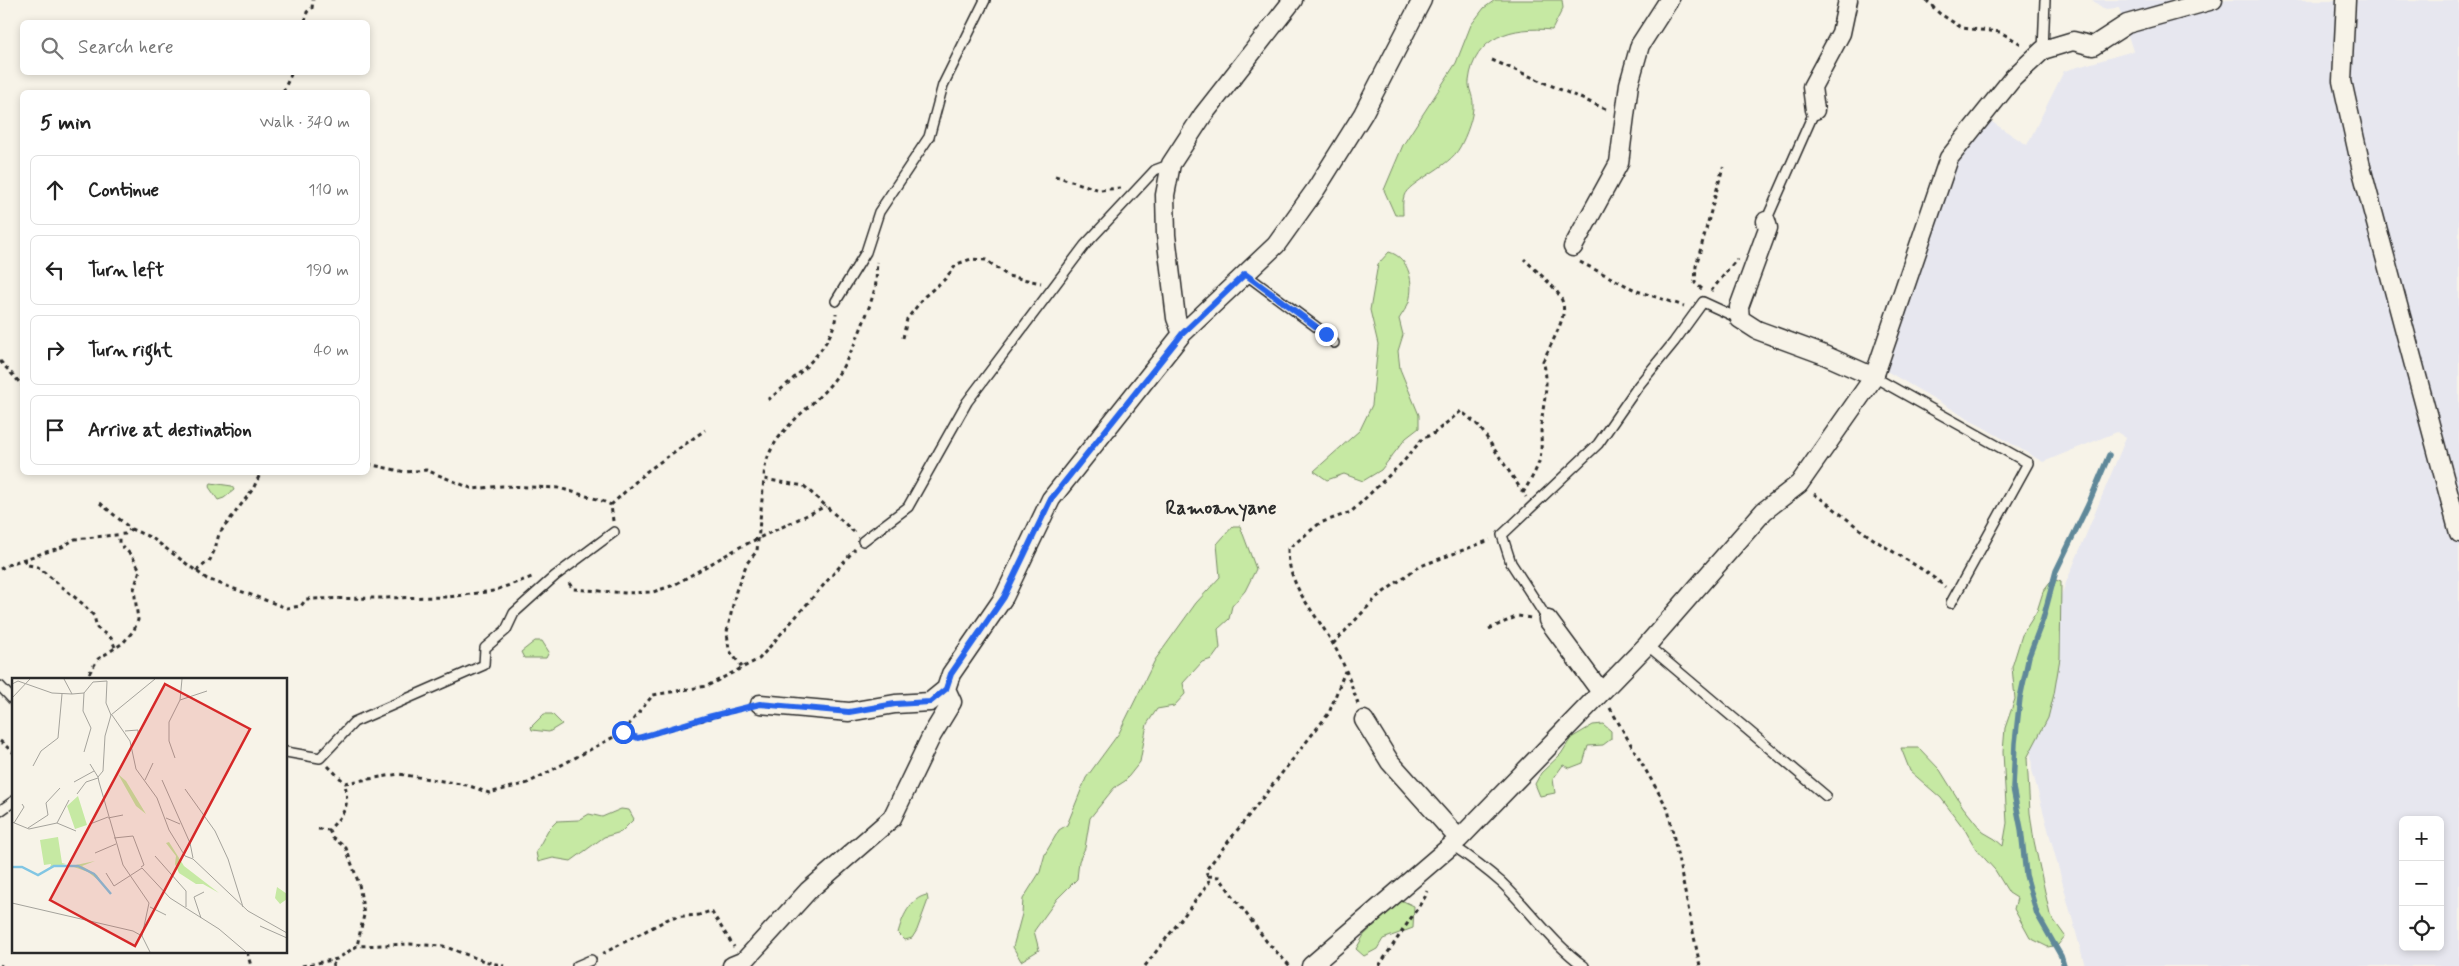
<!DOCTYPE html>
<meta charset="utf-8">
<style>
body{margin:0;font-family:Mynerve,sans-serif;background:#f2f2f2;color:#222}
.controls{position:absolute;right:15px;bottom:15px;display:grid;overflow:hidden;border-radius:8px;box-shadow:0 2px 8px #0003}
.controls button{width:45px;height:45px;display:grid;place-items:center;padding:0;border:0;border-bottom:1px solid #e0e0e0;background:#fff;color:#222;font:25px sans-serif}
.stop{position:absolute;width:15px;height:15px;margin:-11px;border:4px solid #2563eb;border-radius:50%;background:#fff}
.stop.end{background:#2563eb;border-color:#fff;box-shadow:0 1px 5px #0008}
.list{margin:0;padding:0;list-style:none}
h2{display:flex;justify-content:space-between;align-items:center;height:65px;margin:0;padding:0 20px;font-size:21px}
h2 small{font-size:16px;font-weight:400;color:#767676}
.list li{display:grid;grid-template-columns:32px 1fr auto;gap:15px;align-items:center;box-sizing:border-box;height:70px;margin:0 10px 10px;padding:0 10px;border:1px solid #e0e0e0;border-radius:8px}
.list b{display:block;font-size:19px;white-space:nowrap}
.list em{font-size:16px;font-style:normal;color:#767676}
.icon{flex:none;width:28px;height:28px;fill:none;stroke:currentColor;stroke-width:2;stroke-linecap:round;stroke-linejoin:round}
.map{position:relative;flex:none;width:2459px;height:966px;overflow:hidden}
.search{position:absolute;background:#fff;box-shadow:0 2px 8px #0003;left:20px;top:20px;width:350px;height:55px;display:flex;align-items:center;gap:12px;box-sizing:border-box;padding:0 18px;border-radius:8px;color:#767676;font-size:19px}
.panel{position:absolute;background:#fff;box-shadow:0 2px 8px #0003;left:20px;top:90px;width:350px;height:385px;border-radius:8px}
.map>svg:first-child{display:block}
.built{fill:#e7e7ef;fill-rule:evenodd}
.green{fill:#c6e9a3;stroke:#788a67}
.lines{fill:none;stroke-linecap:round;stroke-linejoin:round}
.stream{stroke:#5f8899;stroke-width:5.5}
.service-casing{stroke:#2b2b2b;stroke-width:12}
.minor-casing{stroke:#2b2b2b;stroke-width:21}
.path{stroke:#2b2b2b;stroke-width:3;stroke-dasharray:4 4;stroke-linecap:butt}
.service{stroke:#f7f3e8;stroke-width:9}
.minor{stroke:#f7f3e8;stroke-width:18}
.route{stroke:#2563eb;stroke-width:6}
.labels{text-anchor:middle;stroke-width:5;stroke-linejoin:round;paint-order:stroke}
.neighbourhood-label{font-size:19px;font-weight:bold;fill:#2b2b2b;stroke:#f7f3e8}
.inset-river{fill:none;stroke:#82c6e3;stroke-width:2.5}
.inset-road{fill:none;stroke:#a5a39c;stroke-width:1}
.view{fill:#d62828;fill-opacity:0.15;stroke:#d62828;stroke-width:2.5}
.inset-edge{fill:none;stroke:#2b2b2b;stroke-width:2.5}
</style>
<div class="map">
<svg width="2459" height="966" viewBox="0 0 2459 966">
<rect width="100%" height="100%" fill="#f7f3e8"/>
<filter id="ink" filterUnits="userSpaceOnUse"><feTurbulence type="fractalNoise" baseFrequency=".02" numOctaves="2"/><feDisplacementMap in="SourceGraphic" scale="10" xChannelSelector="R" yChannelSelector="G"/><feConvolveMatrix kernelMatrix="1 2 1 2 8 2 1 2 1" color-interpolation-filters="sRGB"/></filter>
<g filter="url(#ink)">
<path class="built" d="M2092 0H2459V966H2085L2032 770 2025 664 2061 595 2126 438 2117 432 2043 462 1876 365 1954 162 1986 118 2027 145 2064 71 2133 51 2119 8 2104 9ZM2403 820H2440V947H2403Z"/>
<path class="green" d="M1495 0H1562L1563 8 1552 30C1513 26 1474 36 1469 81 1468 88 1473 96 1473 103 1474 116 1466 136 1460 147 1449 168 1408 182 1404 196 1402 201 1403 209 1403 215H1395L1384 190 1403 145 1456 63 1471 25 1484 8Z
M1389 252C1410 258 1414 283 1409 302 1407 307 1402 314 1399 319L1403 335 1398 351 1400 369 1419 415V428L1406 438 1381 470 1363 481 1344 474 1327 480 1314 471 1360 430 1372 405 1378 344 1370 310 1378 264Z
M211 483 232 486 234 490 224 498 218 500 209 487Z
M1233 526H1240L1256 569 1245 591 1232 606 1229 619 1218 629 1220 648 1212 659 1202 662 1183 683 1185 694 1174 706 1157 709 1147 724 1140 762 1125 781 1114 788 1090 818 1085 848 1079 861 1077 879 1057 899 1034 931 1039 950 1021 961 1013 947 1022 914 1023 899 1040 872 1045 854 1059 830 1067 825 1086 778 1119 733 1155 660 1196 603 1220 577 1217 544Z
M2053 579 2061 582 2060 658 2054 694 2048 718 2027 758 2030 813 2034 841 2050 915 2065 936 2058 945 2048 947 2030 938 2014 909 2017 898 2009 893 1995 870 1976 849 1965 830 1941 798 1910 771 1901 748H1919L1940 770 1963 807 1983 832 1995 839 2003 846 2007 823 2003 752 2005 728 2015 699 2012 667 2022 635 2037 611 2043 592Z
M535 641H542L549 652 546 658H524L521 652Z
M544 714H552L562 724 549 732 532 730 531 727Z
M1603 724 1611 731V739L1603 745 1588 746 1583 763 1570 768 1563 765 1553 779 1555 793 1540 796 1535 784 1541 773 1561 754 1571 738 1593 725Z
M621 809 629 810 634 819 621 832 604 837 571 861 553 858 538 862 536 852 548 830 557 821 579 820 589 814 602 817Z
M927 895 928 900 917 930 912 938 905 940 898 933C902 918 910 898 927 895Z
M1401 900 1414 906 1413 928 1383 939 1377 949 1364 956 1356 949 1364 935Z"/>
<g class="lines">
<path class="stream" d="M2064 966 2061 956 2037 914 2026 875 2021 829 2013 788 2015 743 2020 698 2029 656 2043 619 2056 571 2088 505 2109 455"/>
<g class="service-casing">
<path id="service" d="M2043 50 2045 0
M1766 221 1815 110
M1245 274 1326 334 1334 343
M836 301 866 252 879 212 929 137 943 85 985 0
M1874 377 2028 463 1951 603
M863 541 908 507 967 402 1085 245 1155 170 1171 164
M1548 620 1511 563 1502 535 1598 444 1639 385 1674 342 1703 302 1740 319
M1647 645 1826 796
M0 686 14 701
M286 752 320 758 354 722 484 665 485 648 506 630 514 613 555 576 614 532
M0 811 14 801
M1452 845C1470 857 1486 869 1502 883 1530 910 1552 943 1584 966
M577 966 591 960"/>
</g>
<g class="minor-casing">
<path id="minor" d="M2346 0 2342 81 2362 171 2459 533
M1815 110 1812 87 1841 33 1848 0
M1766 221 1768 228 1739 307 1740 319 1757 330 1822 354 1874 377
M1573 247 1619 163 1629 84 1640 45 1669 0
M1182 334 1176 318 1166 235 1165 195 1171 164 1203 115 1293 0
M1548 620 1601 692
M760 704 849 712 895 704 930 702 946 689
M1364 720 1390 762 1459 839
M732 966 744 961 808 891 892 818 932 735 952 702 946 689 951 674 1004 597 1051 499 1182 334 1276 245 1316 189 1363 114 1422 0
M1311 966 1459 839 1647 645 1764 511 1799 484 1874 377 1949 158 2013 78 2043 50 2073 41 2093 46 2127 24 2213 0"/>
</g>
<path class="path" d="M1926 0 1939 13 1962 28 2000 32 2023 45
M305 22 307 12 312 8 313 0
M1492 60 1608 110
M283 92 292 72
M1055 176 1100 190 1120 188
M1580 262 1637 291 1684 306
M1702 289 1695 283 1696 266 1723 167
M1711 291 1737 259
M903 338 907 319 925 296 944 280 957 264 971 259 986 260 1008 276 1041 283
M0 361 22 385
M768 400C792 380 835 347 836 313
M368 464 405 472 426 470 473 489 502 486 559 488 600 500 611 505
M1523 493C1529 482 1537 471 1540 458 1542 448 1541 437 1541 426 1543 403 1550 384 1543 361 1573 300 1573 305 1524 259
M1814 494C1835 508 1854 526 1875 540 1898 556 1924 568 1945 587
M100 503 131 529 152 538 207 579 287 608 301 606 306 599 449 597 493 591 532 577
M613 521 611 505 646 472 705 430
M854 532 804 486 764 479C764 431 816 409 839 373 852 354 869 311 875 288 877 280 876 270 877 262
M23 559 28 565 38 567 83 604 94 616 97 628 111 638 115 647
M0 569 12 563 62 547 75 539 125 534 131 529
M196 571 210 560 215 549 219 534 253 489 261 472
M569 583 573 589 626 593 653 592 674 585 740 547 826 506
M1489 629 1518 616 1531 618
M1333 644 1377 597 1418 567 1490 540
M742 667 729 650 727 632 736 591 747 563 757 551 764 479
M85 680 98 659 123 643 134 630 138 620 134 589 140 570 132 556 119 543V535
M1358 704C1351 684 1344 662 1333 644 1315 611 1288 588 1288 549L1320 523 1351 512 1404 461 1423 438 1433 434 1461 411 1479 426 1526 497
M1610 708 1668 809 1700 966
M623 732 653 695 707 686 759 659 855 549
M0 741 14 753
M328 766 345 783 399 774 467 785 489 793 528 783 623 732 638 738 745 708
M318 829 329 830C346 810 349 809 345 783
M329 830 332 837 346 848 359 884 364 915 357 946
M1208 876 1219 877 1267 942 1290 966
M247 952 251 966
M602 954 672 917 699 915 711 911 734 947
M0 965 2 966
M302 966 337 959 357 946 410 944 443 946 484 961 504 966
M332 966 336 960
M1145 966 1209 883 1206 870 1329 713 1345 671
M1379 966 1425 897 1427 891"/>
<use href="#service" class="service"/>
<use href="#minor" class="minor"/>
</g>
</g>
<g class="lines" filter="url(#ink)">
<path class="route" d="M623 732 638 738 708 717 760 704 849 712 895 704 930 702 946 689 951 674 1004 597 1051 499 1182 334 1245 274 1326 334"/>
</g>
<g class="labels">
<g class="neighbourhood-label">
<text x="1221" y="514">Ramoanyane</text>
</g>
</g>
<g transform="translate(12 678)">
<rect width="275" height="275" fill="#f7f3e8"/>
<path d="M106 96 114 103 134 136 124 128ZM66 118 75 147 63 151 55 128ZM46 159 50 185 54 186 38 190 39 186 32 187 28 162ZM157 164 172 188 207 215 191 206H184L167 195 163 186 164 178 154 165ZM83 183 70 188 85 197 90 205 76 194 59 188ZM265 209 275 216V221L268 226 263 220Z" fill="#c6e9a3"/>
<path class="inset-river" d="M0 189H10L26 197 42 188H66L82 196 99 216"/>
<path class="inset-road" d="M52 1 60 16M0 6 6 3 40 15 60 16 72 15 81 4 95 3 94 25 99 37 143 1M72 15 71 33 79 50 72 74M0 20 18 1M168 22 195 13M99 37 93 58 91 93 86 99 87 104 111 187 137 225 130 258M100 37 118 63 124 91 145 120 157 152 173 178 181 181 236 233 275 255M113 53 126 52V58M46 60 50 16M163 80 157 63V44L168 22 170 1M78 86 86 99M21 88 29 73 46 60M133 102 141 85M150 102 178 165 181 180M62 104 82 93M173 111 203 153 216 181 231 229M65 116 74 104 86 100M96 140 111 137M154 140 168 146M0 144 17 151 45 145 64 153M2 145 12 129 10 126M45 145 57 122M78 146 96 139M16 150 36 137 34 125 48 110M102 160 121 158 132 187 129 189M83 175 104 166M143 178 174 213V229M94 195 102 208 130 190 158 220 207 251 234 274M0 225 121 253 130 258 138 274M138 229 154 237M189 240 182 219 192 214M248 248 275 260"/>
<path class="view" d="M153 6 238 51 123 268 38 222Z"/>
<rect width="275" height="275" class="inset-edge"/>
</g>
</svg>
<div class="controls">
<button>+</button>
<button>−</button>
<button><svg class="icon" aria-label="locate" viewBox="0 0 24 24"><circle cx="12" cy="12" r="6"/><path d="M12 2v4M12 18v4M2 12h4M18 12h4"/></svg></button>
</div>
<div class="stop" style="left:623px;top:732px"></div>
<div class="stop end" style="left:1326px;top:334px"></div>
<div class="search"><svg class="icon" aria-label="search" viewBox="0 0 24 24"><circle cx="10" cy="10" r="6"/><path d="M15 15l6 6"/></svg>Search here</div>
<section class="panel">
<h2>5 min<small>Walk · 340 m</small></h2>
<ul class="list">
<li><svg class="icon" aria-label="ahead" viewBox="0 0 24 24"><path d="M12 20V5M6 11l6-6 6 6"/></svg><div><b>Continue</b></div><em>110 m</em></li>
<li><svg class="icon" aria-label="left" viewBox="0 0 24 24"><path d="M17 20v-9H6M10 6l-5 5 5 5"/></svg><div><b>Turn left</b></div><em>190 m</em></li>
<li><svg class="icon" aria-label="right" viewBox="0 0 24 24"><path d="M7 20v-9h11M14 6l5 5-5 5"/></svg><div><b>Turn right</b></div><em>40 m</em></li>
<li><svg class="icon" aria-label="arrive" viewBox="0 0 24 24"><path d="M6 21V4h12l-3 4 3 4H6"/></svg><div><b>Arrive at destination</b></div></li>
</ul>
</section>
</div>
